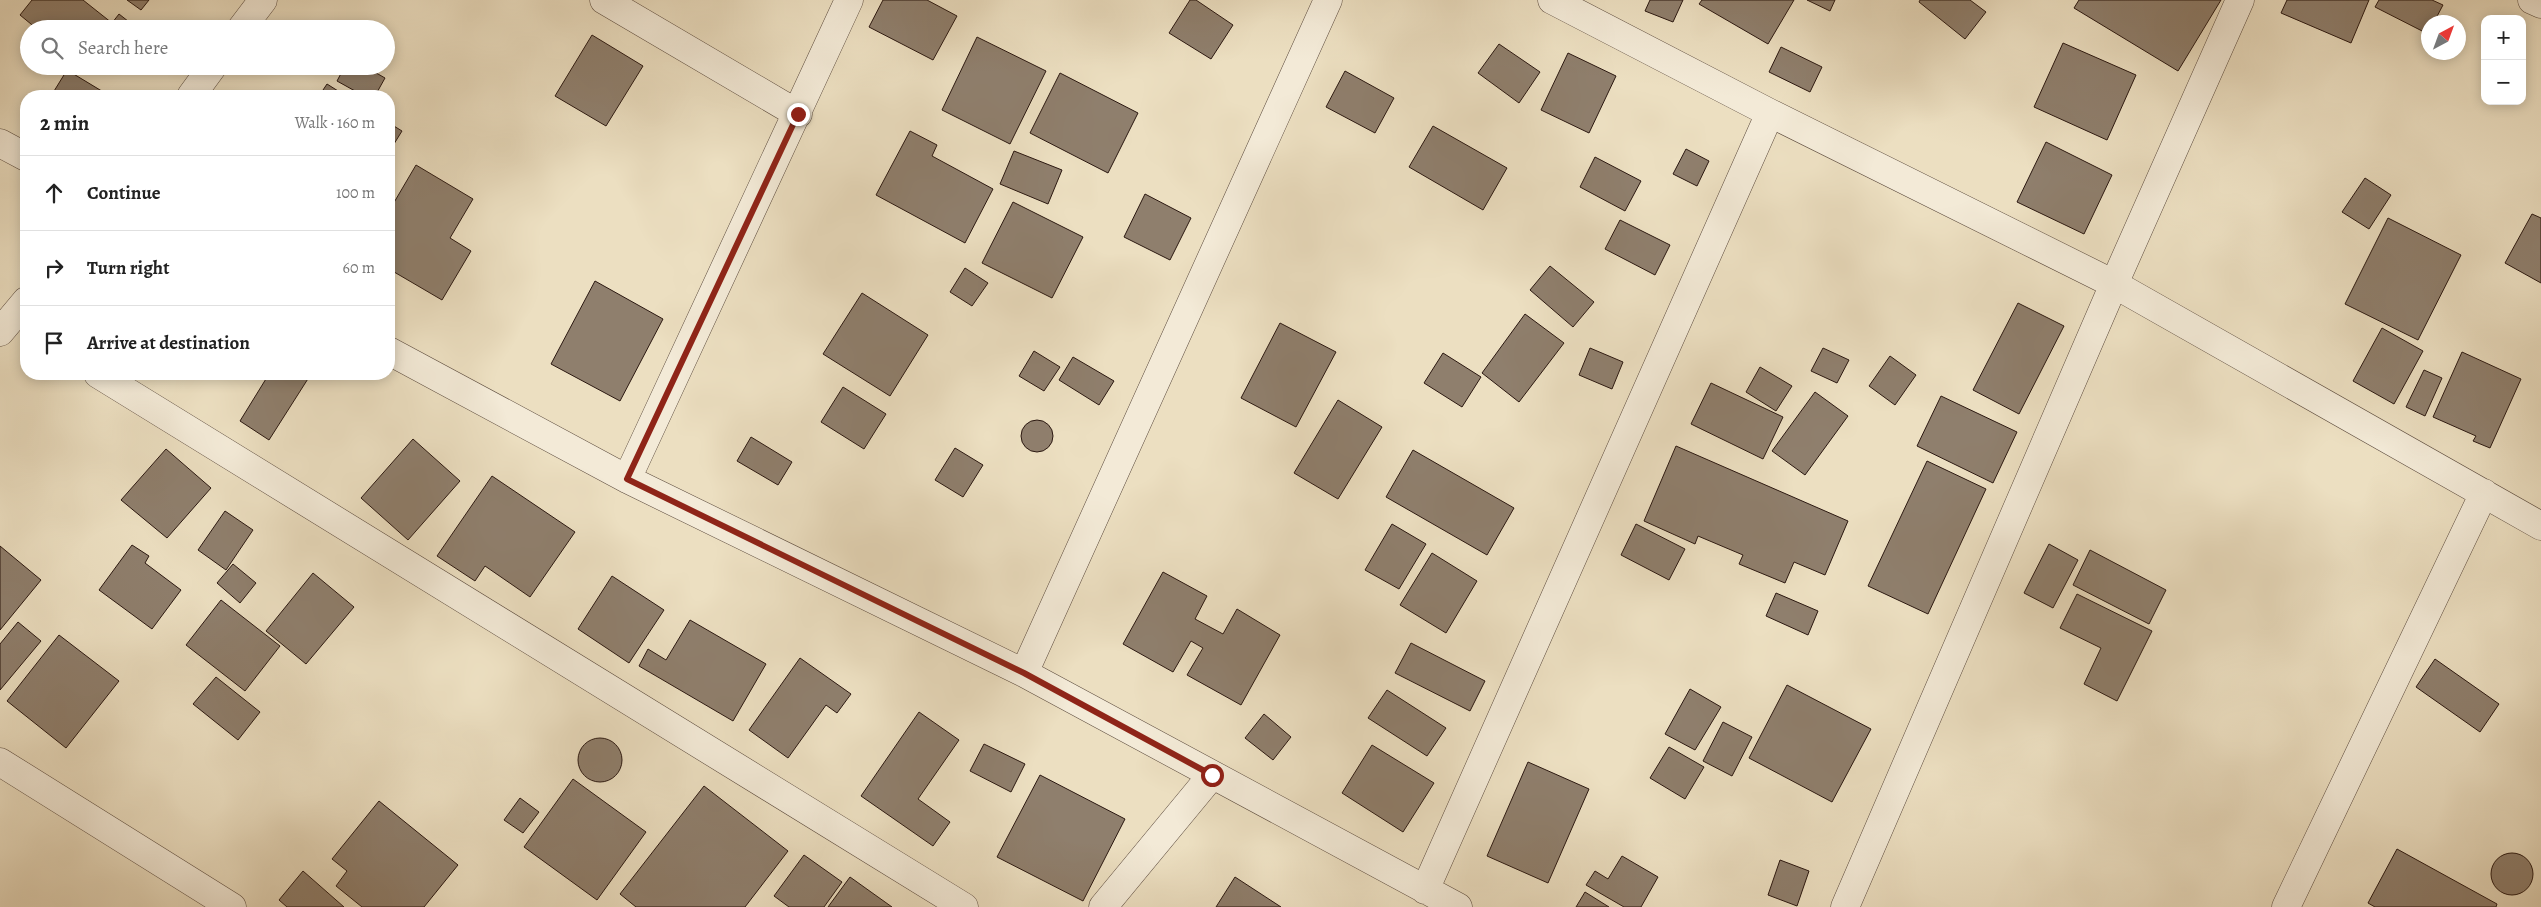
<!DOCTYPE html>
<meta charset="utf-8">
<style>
body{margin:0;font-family:Alegreya,serif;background:#f6f6f6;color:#222}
.controls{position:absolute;right:15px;top:15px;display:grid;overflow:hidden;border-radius:10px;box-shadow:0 2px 12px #0003}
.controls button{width:45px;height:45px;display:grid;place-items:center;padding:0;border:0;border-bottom:1px solid #e0e0e0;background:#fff;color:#222;font:25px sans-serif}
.compass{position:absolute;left:2421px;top:15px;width:45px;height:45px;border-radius:50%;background:#fff;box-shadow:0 2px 12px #0003;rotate:41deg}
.stop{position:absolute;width:15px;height:15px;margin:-11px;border:4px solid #8f2418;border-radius:50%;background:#fff}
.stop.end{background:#8f2418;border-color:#fff;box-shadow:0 1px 5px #0008}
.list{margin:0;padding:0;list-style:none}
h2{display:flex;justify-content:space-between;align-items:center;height:65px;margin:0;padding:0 20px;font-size:21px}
h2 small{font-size:16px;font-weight:400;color:#767676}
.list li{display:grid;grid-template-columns:32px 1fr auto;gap:15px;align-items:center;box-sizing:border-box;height:75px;padding:0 20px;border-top:1px solid #e0e0e0}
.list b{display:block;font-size:19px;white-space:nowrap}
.list em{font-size:16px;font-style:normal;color:#767676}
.icon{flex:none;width:28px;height:28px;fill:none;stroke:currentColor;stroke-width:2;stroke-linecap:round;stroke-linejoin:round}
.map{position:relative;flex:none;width:2541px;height:907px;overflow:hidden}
.search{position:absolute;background:#fff;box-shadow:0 2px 12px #0003;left:20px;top:20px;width:375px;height:55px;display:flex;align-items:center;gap:12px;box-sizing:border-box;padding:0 18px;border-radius:28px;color:#767676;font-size:19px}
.panel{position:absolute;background:#fff;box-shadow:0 2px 12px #0003;left:20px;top:90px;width:375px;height:290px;border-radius:20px}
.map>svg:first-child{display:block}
.building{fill:#8f7f6d;stroke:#2b1811}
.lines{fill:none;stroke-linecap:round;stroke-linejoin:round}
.minor-casing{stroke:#5b4a3d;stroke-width:29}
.minor{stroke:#f3ead7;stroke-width:28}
.route{stroke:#8f2418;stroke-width:6}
</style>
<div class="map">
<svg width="2541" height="907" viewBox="0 0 2541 907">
<rect width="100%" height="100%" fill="#ecdfc1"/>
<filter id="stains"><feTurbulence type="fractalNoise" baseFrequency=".004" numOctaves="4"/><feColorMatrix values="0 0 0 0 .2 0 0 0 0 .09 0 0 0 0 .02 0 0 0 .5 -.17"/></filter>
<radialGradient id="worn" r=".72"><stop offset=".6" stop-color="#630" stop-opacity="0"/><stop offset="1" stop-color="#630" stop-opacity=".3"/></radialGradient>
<path class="building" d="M32 0H83L112 23 119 14 138 29H37L20 15Z
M127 0H149L141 10Z
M883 0H927L957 16 933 60 869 27Z
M1190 0H1196L1233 25 1211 59 1169 33Z
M1650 0H1683L1673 22 1645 11Z
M1702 0H1794L1768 44 1699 4Z
M1807 0H1835L1830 11Z
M1920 0H1970L1986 12 1965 39 1919 2Z
M2079 0H2221L2178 71 2074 8Z
M2287 0H2369L2351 43 2281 13Z
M2379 0H2432L2443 5 2434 22H2428V34L2375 7Z
M592 35 643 66 606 126 555 96Z
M977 37 1046 71 1010 144 942 110Z
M2063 43 2136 75 2107 140 2034 107Z
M1499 44 1540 72 1519 103 1478 73Z
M1781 47 1822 67 1810 92 1769 72Z
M1568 53 1616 76 1589 133 1541 110Z
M84 66H99L93 73Z
M345 66H364L385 78 375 96H364L337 81Z
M67 70 110 96H51Z
M1345 71 1394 98 1375 133 1326 107Z
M1060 73 1138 113 1108 173 1030 133Z
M327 84 346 96H319Z
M389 123 402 131 389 152Z
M1433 126 1507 168 1483 210 1409 167Z
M910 131 937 145 932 156 993 189 965 243 876 195Z
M2046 142 2112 175 2084 234 2017 202Z
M1686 149 1709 161 1697 186 1673 174Z
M1014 151 1062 170 1048 204 1000 184Z
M1595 157 1641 181 1625 211 1580 187Z
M416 165 473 199 450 238 471 251 442 300 389 269V211Z
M2365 178 2391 195 2369 229 2342 212Z
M1145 194 1191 218 1170 260 1124 237Z
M1013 202 1083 237 1052 298 982 263Z
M2532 214 2541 218V283L2505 263Z
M2388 218 2461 255 2418 340 2345 304Z
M1620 220 1670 245 1655 275 1605 249Z
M1550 266 1594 302 1573 327 1530 290Z
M965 268 988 283 972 306 950 292Z
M595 281 663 319 620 401 551 364Z
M862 293 928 335 890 396 823 354Z
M2018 303 2064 326 2019 414 1973 390Z
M1525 314 1564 343 1519 402 1482 373Z
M1280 323 1336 352 1296 427 1241 398Z
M2382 328 2423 351 2394 404 2353 381Z
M1590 348 1623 362 1612 389 1579 375Z
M1823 348 1849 360 1837 383 1811 371Z
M1034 351 1060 367 1044 391 1019 376Z
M2462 352 2521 379 2490 448 2473 441 2476 436 2433 417Z
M1443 353 1481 377 1462 407 1424 383Z
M1890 356 1916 375 1895 405 1869 386Z
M1073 357 1114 381 1099 405 1059 380Z
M1760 367 1792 386 1776 411 1746 392Z
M2424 370 2442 378 2425 416 2406 407Z
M172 374H184L182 378Z
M269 374H311L269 440 240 421Z
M1711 383 1783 417 1763 459 1691 424Z
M843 387 886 414 864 449 821 422Z
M1815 392 1848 416 1805 475 1772 451Z
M1941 396 2017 432 1993 483 1917 446Z
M1338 400 1382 427 1338 499 1294 473Z
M1021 436a16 16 0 1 1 32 0a16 16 0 1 1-32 0Z
M751 437 792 462 778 485 737 461Z
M413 439 460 481 408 540 361 498Z
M1676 446 1848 521 1825 575 1794 562 1785 583 1739 564 1743 555 1698 536 1695 544 1644 521Z
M955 448 983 465 963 497 935 480Z
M166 449 211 488 167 538 121 500Z
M1413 450 1514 508 1487 555 1386 497Z
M1927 461 1986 489 1928 614 1868 586Z
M492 476 575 532 530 597 485 566 475 581 437 556Z
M225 511 253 530 226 570 198 550Z
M1392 524 1426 544 1399 589 1365 570Z
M1636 524 1685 549 1669 580 1621 555Z
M2049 544 2078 560 2053 608 2024 593Z
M132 545 149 556 145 563 181 590 152 629 99 590Z
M0 546 41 580 0 630Z
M2090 550 2166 590 2149 624 2073 585Z
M1432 553 1477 581 1446 633 1400 605Z
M233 564 256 583 240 603 217 583Z
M1163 572 1207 596 1195 619 1223 634 1237 609 1280 635 1241 705 1187 675 1203 648 1191 641 1173 672 1123 644Z
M313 573 354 607 306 664 266 631Z
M612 576 664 610 629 663 578 629Z
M1776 593 1818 611 1808 635 1766 616Z
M2077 594 2152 631 2117 701 2084 684 2101 648 2060 628Z
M221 600 280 646 245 691 186 645Z
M690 620 766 664 733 721 639 666 648 649 666 660Z
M18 622 41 641 0 690V644Z
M59 635 119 681 66 748 7 701Z
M1411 643 1485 681 1470 711 1395 673Z
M800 658 851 694 837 713 826 705 788 758 749 730Z
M2435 659 2499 704 2480 732 2416 687Z
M216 677 260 712 238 740 193 704Z
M1787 685 1871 729 1832 802 1749 758Z
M1690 689 1721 707 1695 750 1665 734Z
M1387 690 1446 728 1427 756 1368 718Z
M919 712 959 740 918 799 950 822 933 846 861 796Z
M1264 714 1291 737 1273 760 1245 738Z
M1723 722 1752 737 1732 776 1703 761Z
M578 760a22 22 0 1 1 44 0a22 22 0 1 1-44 0Z
M984 744 1025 764 1011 792 970 771Z
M1372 745 1434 783 1403 832 1342 793Z
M1669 747 1704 767 1685 799 1650 778Z
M1528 762 1589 789 1548 883 1487 856Z
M1040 775 1125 819 1083 901 997 857Z
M573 779 646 832 597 900 524 847Z
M704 786 788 851 745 907H636L620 894Z
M520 798 539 812 523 833 504 820Z
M379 801 458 865 424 907H362L336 886 347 871 332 859Z
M2397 849 2497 904 2496 907H2375L2368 903Z
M2491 874a21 21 0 1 1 42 0a21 21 0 1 1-42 0Z
M804 855 842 882 824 907H789L774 896Z
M1622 856 1658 877 1641 907H1624L1586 885 1595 871 1608 879Z
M1780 860 1809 871 1797 906 1768 895Z
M303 871 344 907H287L279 900Z
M850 877 892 907H828Z
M1235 877 1281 907H1216Z
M1585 892 1609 907H1576Z"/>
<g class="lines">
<g class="minor-casing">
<path id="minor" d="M604 0 798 114
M1552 0 1770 113 2114 284 2541 526
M2532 0 2541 4
M241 29 263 0
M191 96 213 66
M0 143 26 157
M0 332 26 301
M389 351 627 479 1024 673 1458 907
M98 374 964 907
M627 479 849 0
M1024 673 1328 0
M0 762 232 907
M1425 890 1770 113
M1103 907 1212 775
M1845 907 2114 284 2240 0
M2286 907 2484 493"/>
</g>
<use href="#minor" class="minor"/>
</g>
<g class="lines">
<path class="route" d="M798 114 627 479 1024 673 1212 775"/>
</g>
<rect width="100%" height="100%" filter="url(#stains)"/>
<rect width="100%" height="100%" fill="url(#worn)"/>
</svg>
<div class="controls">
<button>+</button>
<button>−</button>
</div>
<svg class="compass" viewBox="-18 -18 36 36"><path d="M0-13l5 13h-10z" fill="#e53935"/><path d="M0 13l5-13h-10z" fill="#767676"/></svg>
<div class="stop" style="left:1212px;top:775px"></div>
<div class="stop end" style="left:798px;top:114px"></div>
<div class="search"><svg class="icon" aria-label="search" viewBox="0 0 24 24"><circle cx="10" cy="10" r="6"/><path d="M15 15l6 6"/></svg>Search here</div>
<section class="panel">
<h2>2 min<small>Walk · 160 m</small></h2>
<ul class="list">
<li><svg class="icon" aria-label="ahead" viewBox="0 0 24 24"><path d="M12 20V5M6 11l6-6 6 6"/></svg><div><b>Continue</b></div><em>100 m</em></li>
<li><svg class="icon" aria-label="right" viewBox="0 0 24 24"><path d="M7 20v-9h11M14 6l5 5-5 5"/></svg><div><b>Turn right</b></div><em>60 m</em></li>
<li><svg class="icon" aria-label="arrive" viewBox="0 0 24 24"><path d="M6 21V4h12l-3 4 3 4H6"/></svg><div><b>Arrive at destination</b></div></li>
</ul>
</section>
</div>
